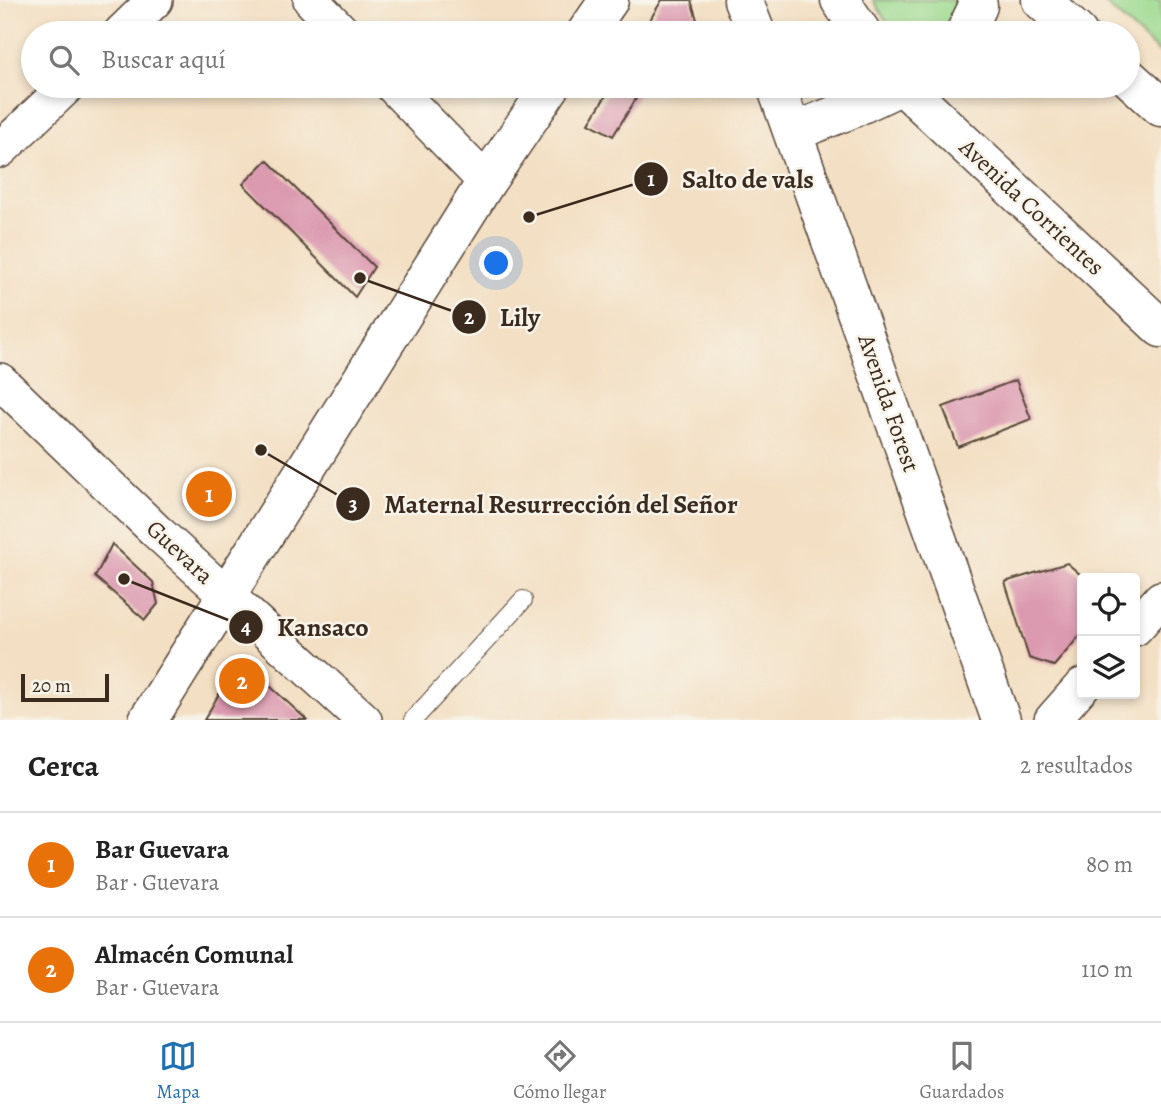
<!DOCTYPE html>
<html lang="es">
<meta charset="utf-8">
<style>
body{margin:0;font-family:Alegreya,serif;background:#f2f2f2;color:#222}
.controls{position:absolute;right:21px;bottom:21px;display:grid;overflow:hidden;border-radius:7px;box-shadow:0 4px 10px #0003}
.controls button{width:63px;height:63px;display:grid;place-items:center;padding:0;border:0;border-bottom:2px solid #e0e0e0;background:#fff;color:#222;font:35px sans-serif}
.scale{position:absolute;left:21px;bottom:18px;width:88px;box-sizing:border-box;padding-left:7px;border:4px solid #3b2a1e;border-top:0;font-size:19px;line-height:24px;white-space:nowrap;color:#3b2a1e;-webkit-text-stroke:5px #f7f3e8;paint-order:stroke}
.you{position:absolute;left:497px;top:264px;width:24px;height:24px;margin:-18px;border:5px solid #fff;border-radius:50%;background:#1a73e8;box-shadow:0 0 0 10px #1a73e833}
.badge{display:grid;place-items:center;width:46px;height:46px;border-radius:50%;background:#1f6fb2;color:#fff;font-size:23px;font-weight:700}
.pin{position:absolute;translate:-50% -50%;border:4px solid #fff;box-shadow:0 2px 7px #0006}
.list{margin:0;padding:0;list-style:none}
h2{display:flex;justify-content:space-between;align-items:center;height:91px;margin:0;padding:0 28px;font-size:30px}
h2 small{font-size:23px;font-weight:400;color:#767676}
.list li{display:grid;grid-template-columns:46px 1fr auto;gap:21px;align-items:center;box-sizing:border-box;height:105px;padding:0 28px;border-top:2px solid #e0e0e0}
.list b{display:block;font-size:26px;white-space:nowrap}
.list p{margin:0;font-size:23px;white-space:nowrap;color:#767676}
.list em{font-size:23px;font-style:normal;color:#767676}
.icon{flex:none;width:38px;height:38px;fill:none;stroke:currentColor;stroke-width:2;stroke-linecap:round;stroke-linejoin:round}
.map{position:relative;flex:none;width:1161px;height:720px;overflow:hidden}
.search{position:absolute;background:#fff;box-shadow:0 4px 10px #0003;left:21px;right:21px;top:21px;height:77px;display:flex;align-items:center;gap:18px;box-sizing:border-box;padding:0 24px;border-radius:38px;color:#767676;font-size:26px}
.sheet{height:301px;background:#fff}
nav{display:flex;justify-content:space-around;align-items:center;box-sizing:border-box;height:98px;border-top:2px solid #e0e0e0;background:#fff;font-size:19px;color:#767676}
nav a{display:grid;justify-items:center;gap:4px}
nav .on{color:#1f6fb2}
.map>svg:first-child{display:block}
.green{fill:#9bd98e;stroke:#6b8256;stroke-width:2}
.building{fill:#db9ab0}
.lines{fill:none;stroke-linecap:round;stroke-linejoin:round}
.lane-casing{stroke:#574537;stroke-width:20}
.street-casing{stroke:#574537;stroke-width:38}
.secondary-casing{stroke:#574537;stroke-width:41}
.lane{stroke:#fff;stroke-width:18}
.street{stroke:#fff;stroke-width:35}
.secondary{stroke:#fff;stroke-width:38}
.labels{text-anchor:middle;stroke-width:5;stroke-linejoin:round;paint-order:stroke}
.street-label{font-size:24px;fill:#3b2a1e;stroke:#f7f3e8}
.leader{fill:none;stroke:#3b2a1e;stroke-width:2.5}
.callout-dot{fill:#3b2a1e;stroke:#f7f3e8;stroke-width:2.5}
.mark-label{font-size:21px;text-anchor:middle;font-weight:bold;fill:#fff}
.callout-label{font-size:26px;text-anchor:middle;font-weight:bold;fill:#3b2a1e;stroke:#f7f3e8;stroke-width:5;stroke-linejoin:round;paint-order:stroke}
</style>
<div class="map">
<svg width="1161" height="720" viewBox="0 0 1161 720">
<rect width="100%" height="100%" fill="#f7f3e8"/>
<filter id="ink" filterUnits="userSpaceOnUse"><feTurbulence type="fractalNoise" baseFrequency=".0143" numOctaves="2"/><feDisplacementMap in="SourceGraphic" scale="14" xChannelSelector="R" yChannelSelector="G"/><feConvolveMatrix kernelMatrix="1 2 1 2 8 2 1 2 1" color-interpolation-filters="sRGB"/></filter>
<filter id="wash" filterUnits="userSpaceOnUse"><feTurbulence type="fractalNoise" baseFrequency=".00686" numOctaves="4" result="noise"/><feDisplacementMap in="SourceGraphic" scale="28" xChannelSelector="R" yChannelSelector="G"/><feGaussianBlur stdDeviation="1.57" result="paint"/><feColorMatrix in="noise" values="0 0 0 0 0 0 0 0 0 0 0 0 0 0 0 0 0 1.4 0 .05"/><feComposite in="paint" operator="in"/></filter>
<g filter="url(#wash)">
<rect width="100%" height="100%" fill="#f3dfc3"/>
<path class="green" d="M873 0H961L949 29 944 33H894Z
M1101 0H1161V54Z"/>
<g id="blocks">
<path class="building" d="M662 0H691L701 33H642Z
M612 86H644L613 136 589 123Z
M267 160 374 267 355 297 243 184Z
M1016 380 1031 419 958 447 943 407Z
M208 472 232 490 216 509 201 511 187 499Z
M112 544 153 582 158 604 145 620 95 577Z
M1067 563 1082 576V633L1054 666 1029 658 1005 582Z
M248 666 307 720H204L233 670Z"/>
</g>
</g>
<g filter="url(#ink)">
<use href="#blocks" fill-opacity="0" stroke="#574537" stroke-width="2"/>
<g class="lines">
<g class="lane-casing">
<path id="lane" d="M413 720 523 600"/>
</g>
<g class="street-casing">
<path id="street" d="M311 0 343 33
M121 33 155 0
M393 86 486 182
M0 150 67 86
M0 381 156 531 364 720
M1135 628 1161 599
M1052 720 1082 686"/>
</g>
<g class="secondary-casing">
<path id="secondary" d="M743 0 756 33
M840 0 862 33
M1041 0 1078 33
M586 33 609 0
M965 33 978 6 977 0
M1128 77 1161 107
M776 86 1001 720
M903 86 1161 328
M793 132 851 109 900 86
M148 720 486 182 551 86"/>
</g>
<use href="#lane" class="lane"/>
<use href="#street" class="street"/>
<use href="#secondary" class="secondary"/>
</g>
</g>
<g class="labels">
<g class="street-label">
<text transform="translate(1032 207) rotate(43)" y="8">Avenida Corrientes</text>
<text transform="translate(889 403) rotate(71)" y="8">Avenida Forest</text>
<text transform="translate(180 552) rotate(43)" y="8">Guevara</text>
</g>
</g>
<path class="leader" d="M529 217L651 179M360 278L469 317M261 450L353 504M124 579L246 627"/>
<g class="callout-dot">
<circle cx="529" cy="217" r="7"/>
<circle cx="360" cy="278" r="7"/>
<circle cx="261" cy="450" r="7"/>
<circle cx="124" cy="579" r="7"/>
<circle cx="651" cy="179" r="18"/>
<circle cx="469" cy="317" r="18"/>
<circle cx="353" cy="504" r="18"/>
<circle cx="246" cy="627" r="18"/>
</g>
<g class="mark-label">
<text x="651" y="186">1</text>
<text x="469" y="324">2</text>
<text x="353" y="511">3</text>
<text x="246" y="634">4</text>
</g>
<g class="callout-label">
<text x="748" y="188">Salto de vals</text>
<text x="520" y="326">Lily</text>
<text x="561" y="513">Maternal Resurrección del Señor</text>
<text x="323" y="636">Kansaco</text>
</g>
</svg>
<div class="controls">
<button><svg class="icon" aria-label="locate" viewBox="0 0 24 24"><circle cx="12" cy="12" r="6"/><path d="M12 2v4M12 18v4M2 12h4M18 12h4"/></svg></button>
<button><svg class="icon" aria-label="layers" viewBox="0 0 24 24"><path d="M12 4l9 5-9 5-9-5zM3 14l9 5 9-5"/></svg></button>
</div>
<div class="scale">20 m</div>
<div class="you"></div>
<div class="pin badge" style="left:209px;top:494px;background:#e8710a">1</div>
<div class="pin badge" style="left:242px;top:681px;background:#e8710a">2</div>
<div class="search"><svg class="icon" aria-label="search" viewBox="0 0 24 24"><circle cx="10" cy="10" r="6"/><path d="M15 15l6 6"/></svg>Buscar aquí</div>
</div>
<section class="sheet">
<h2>Cerca<small>2 resultados</small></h2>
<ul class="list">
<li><span class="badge" style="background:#e8710a">1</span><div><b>Bar Guevara</b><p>Bar · Guevara</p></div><em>80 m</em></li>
<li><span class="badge" style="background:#e8710a">2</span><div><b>Almacén Comunal</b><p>Bar · Guevara</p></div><em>110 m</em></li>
</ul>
</section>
<nav>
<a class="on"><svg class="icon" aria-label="map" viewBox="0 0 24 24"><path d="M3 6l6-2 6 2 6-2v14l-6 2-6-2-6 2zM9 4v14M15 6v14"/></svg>Mapa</a>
<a><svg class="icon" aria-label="directions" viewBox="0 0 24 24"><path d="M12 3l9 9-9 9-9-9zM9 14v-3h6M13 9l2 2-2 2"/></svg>Cómo llegar</a>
<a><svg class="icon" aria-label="saved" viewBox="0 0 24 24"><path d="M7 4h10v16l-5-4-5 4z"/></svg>Guardados</a>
</nav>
